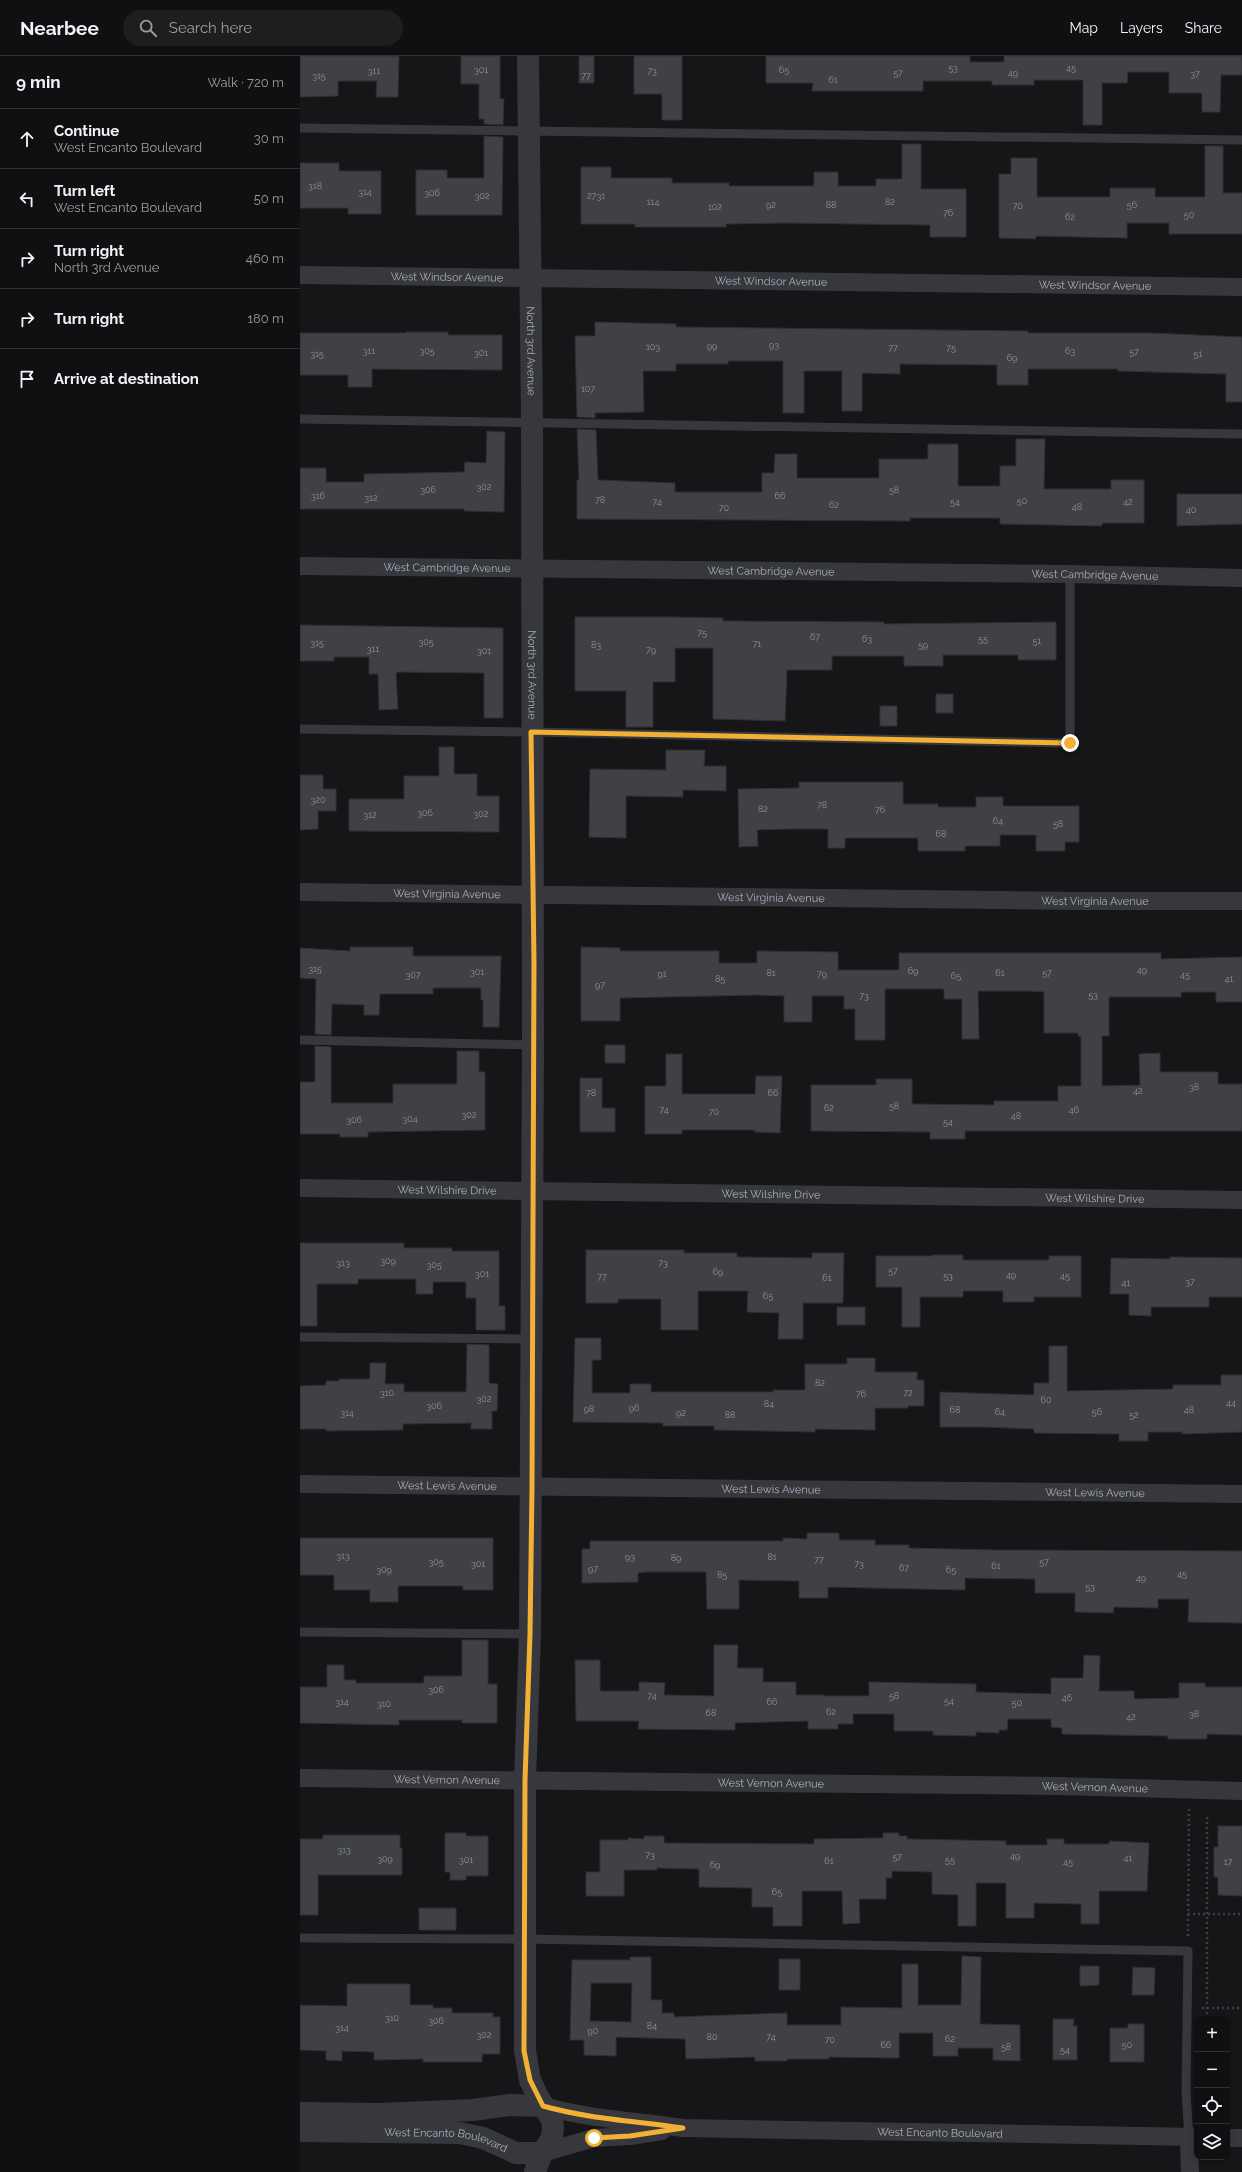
<!DOCTYPE html>
<meta charset="utf-8">
<style>
body{margin:0;font-family:Raleway,sans-serif;background:#1e1e20;color:#f1f3f6}
.controls{position:absolute;right:12px;bottom:12px;display:grid;overflow:hidden;border-radius:8px;box-shadow:0 2px 6px #0003}
.controls button{width:36px;height:36px;display:grid;place-items:center;padding:0;border:0;border-bottom:1px solid #303032;background:#101012;color:#f1f3f6;font:20px sans-serif}
.stop{position:absolute;width:12px;height:12px;margin:-9px;border:3px solid #f2b134;border-radius:50%;background:#fff}
.stop.end{background:#f2b134;border-color:#fff;box-shadow:0 1px 4px #0008}
.list{margin:0;padding:0;list-style:none}
h2{display:flex;justify-content:space-between;align-items:center;height:52px;margin:0;padding:0 16px;font-size:17px}
h2 small{font-size:13px;font-weight:400;color:#9c9d9f}
.list li{display:grid;grid-template-columns:26px 1fr auto;gap:12px;align-items:center;box-sizing:border-box;height:60px;padding:0 16px;border-top:1px solid #303032}
.list b{display:block;font-size:15px;white-space:nowrap}
.list p{margin:0;font-size:13px;white-space:nowrap;color:#9c9d9f}
.list em{font-size:13px;font-style:normal;color:#9c9d9f}
.icon{flex:none;width:22px;height:22px;fill:none;stroke:currentColor;stroke-width:2;stroke-linecap:round;stroke-linejoin:round}
.map{position:relative;flex:none;width:942px;height:2116px;overflow:hidden}
header{display:flex;align-items:center;gap:24px;box-sizing:border-box;height:56px;padding:0 20px;background:#101012;border-bottom:1px solid #303032}
header strong{font-size:19px}
nav{display:flex;gap:22px;margin-inline-start:auto;font-size:14px}
.search{width:280px;height:36px;background:#1e1e20;display:flex;align-items:center;gap:10px;box-sizing:border-box;padding:0 14px;border-radius:22px;color:#9c9d9f;font-size:15px}
main{display:flex}
aside{flex:1;background:#101012}
.map>svg:first-child{display:block}
.building{fill:#404145;stroke:#303034;fill-rule:evenodd}
.lines{fill:none;stroke-linecap:round;stroke-linejoin:round}
.path{stroke:#3d3f44;stroke-width:2.5;stroke-dasharray:2 3;stroke-linecap:butt}
.service{stroke:#37383d;stroke-width:9}
.minor{stroke:#37383d;stroke-width:18}
.tertiary{stroke:#37383d;stroke-width:22}
.route{stroke:#f2b134;stroke-width:5}
.labels{text-anchor:middle;stroke-width:3;stroke-linejoin:round;paint-order:stroke}
.number-label{font-size:9px;fill:#8e929b}
.street-label{font-size:11px;fill:#a8adb8;stroke:#111113}
</style>
<header>
<strong>Nearbee</strong>
<div class="search"><svg class="icon" aria-label="search" viewBox="0 0 24 24"><circle cx="10" cy="10" r="6"/><path d="M15 15l6 6"/></svg>Search here</div>
<nav><a>Map</a><a>Layers</a><a>Share</a></nav>
</header>
<main>
<aside>
<h2>9 min<small>Walk · 720 m</small></h2>
<ul class="list">
<li><svg class="icon" aria-label="ahead" viewBox="0 0 24 24"><path d="M12 20V5M6 11l6-6 6 6"/></svg><div><b>Continue</b><p>West Encanto Boulevard</p></div><em>30 m</em></li>
<li><svg class="icon" aria-label="left" viewBox="0 0 24 24"><path d="M17 20v-9H6M10 6l-5 5 5 5"/></svg><div><b>Turn left</b><p>West Encanto Boulevard</p></div><em>50 m</em></li>
<li><svg class="icon" aria-label="right" viewBox="0 0 24 24"><path d="M7 20v-9h11M14 6l5 5-5 5"/></svg><div><b>Turn right</b><p>North 3rd Avenue</p></div><em>460 m</em></li>
<li><svg class="icon" aria-label="right" viewBox="0 0 24 24"><path d="M7 20v-9h11M14 6l5 5-5 5"/></svg><div><b>Turn right</b></div><em>180 m</em></li>
<li><svg class="icon" aria-label="arrive" viewBox="0 0 24 24"><path d="M6 21V4h12l-3 4 3 4H6"/></svg><div><b>Arrive at destination</b></div></li>
</ul>
</aside>
<div class="map">
<svg width="942" height="2116" viewBox="0 0 942 2116">
<rect width="100%" height="100%" fill="#161618"/>
<path class="building" d="M0 0H99L98 41H76L77 25H38V40L0 41Z
M161 0H200V43H204L203 69 184 68V63H179V28H161Z
M279 0H294V27H279Z
M334 0H382V64H362V38H334Z
M466 0H670V6H704V0H942V19H921L920 56H902V37H869V16H828L827 27H802V69H783V24H734V29H692V25H623V35H512L513 27H466Z
M184 80 203 81 202 159H116V114H147V122H184Z
M602 88H621V133H666V181H630V169L487 167 426 168V171H335V168H281V111H311V122H372V127H429V130H514V116H538V130H576V123H602Z
M905 90H923V137H942V178H869V167H827V182L736 180V183L699 182V118H711V102H737V141H810V132H855V141H905Z
M0 107H39V115H81V158H48V152H0Z
M295 266 376 268V271L728 275V277H851L942 281V346H926V318L818 315V313H728V329H697V309L600 308V318L562 317V355H542V315H504V357H483V305H428V308H376V315H343L344 356 295 357V362L277 361 275 280H295Z
M106 276H148V279H202V314L72 313V331H48V319H0V277H106Z
M277 373 296 374 298 424 375 427V436H462V417H474L475 398H497V422H579V403H628V388H658V430H700V410H716V383H745L744 433H811V424H844V467H802V470L700 468V462H610V465L277 463V424H279Z
M187 375 205 376 204 456 164 455V453H0V412H26V426H64V418L164 416 165 406 186 407Z
M877 438H942V468L877 470Z
M275 561H375L423 562V565L584 566V568L756 566V604H718V599H643V610H604V600H532V614H487L485 665 413 663V592H375V626H353V671H326V635H275Z
M0 569 203 572V662H184V617L97 616 96 618 98 653 79 654 78 618H69V601H34V605H0Z
M636 638H653V657H636Z
M580 650H597V670H580Z
M139 691H154V718H177V740H199V776L49 775V743H104V720H139Z
M366 694H405L404 710H426V735L383 734V741L326 740V782L289 781 290 713 366 714Z
M0 719H23V733H36V755H18V773L0 774Z
M499 726H603V748H638V751H676V741H703V750H779V786H765V795H736V779H700V790H665V795H618V782H545V792H528V773H488L457 774 458 790 439 791 438 733 499 732Z
M50 891H113V900H201L199 971H183V944H181V932H133V938H80L79 959H64V949L32 948 31 979 15 978 16 923 0 922V892L50 895Z
M281 891 320 892V895H419V907H457V895L538 896V914H599V897H861V903L942 901V946H916V936H881V941H809V980H802V1030L840 1029 839 998 860 997V1016H918V1028H942V1075H665V1083H630V1076L511 1075V1029H576V1023H612V1048L694 1049V1045H758V1030H781V980H778V977H744V936L730 935H678L679 983H662V943H644V933H585V984H555V953H544V940H512V966H484V940L457 939 320 942V965H281Z
M305 989H325V1007H305Z
M15 990 31 991V1047H93V1028H157V995H179V1016H185V1074L68 1076V1081H40V1078H0V1026H15Z
M366 998H382V1038H455L456 1020H482L480 1077 455 1076V1074H382V1078H345V1030H366Z
M280 1022H302V1052H315V1076H280Z
M0 1187H104V1192H152V1195H199V1250H205V1274H176V1242H166V1226H133V1238H116V1223H58V1228H17V1270H0Z
M286 1194H384V1197H437V1201L512 1202V1197H544L543 1247H503V1283H478L479 1257 447 1256 448 1235H398V1274H361V1243H318V1247H286Z
M632 1199H663V1204H749V1200H781V1241H734V1246H703V1235H663V1241H620V1271H602V1231H576V1200H632Z
M870 1201 942 1202V1241H909V1251H851V1260L829 1259V1238H810L811 1202 870 1203Z
M537 1251H565V1269H537Z
M275 1282H301V1304H292V1337H330V1328H351V1336H473V1334H505V1308H547V1302H575V1316H617V1324H624V1350H608V1352H575V1374L515 1373V1376L414 1374V1370H363V1367L273 1366Z
M167 1288 189 1289V1327L198 1328 197 1355H192V1373H171V1367L103 1368V1374L26 1375V1373H0V1330L26 1329V1325H39V1323H70V1307H86L85 1328H104V1336H166Z
M749 1290H767V1335L873 1333V1329H921V1319H942V1376L882 1378V1376H848V1385H819V1378L734 1377V1373L683 1371H640V1336L734 1339V1327H749Z
M507 1477H539V1484H575V1489H609V1492L695 1494 942 1495V1567L888 1566 889 1543H858V1552L814 1551 813 1557 775 1556V1537H735V1523L665 1522V1534L528 1531V1542H499V1525L439 1524V1553H407L406 1516H346L338 1517V1526L282 1527V1493H290V1485H483V1482L507 1483Z
M0 1482H193V1534H163V1530H98V1546H70V1534H34V1519H0Z
M162 1584H188V1628H197V1667H162V1664H99V1669L0 1667V1631H27V1609H44V1624H56V1627H124V1620H162Z
M414 1589H438L437 1612H463V1626H496V1639H524V1640H569V1626L676 1628V1636L751 1638V1622H783L784 1599 800 1600 799 1635H834V1643L879 1642V1627H905V1631H942V1679L907 1678V1683H868V1680L762 1678V1672L751 1671V1663H708L707 1674H699V1677L676 1676V1680L633 1679V1675H594V1658H553V1668H538V1673H508V1665L435 1667V1674L338 1673 339 1665H276L275 1604H300V1635H339V1626L365 1627 364 1639 414 1640Z
M918 1770H942V1840L918 1839V1821H914V1791H918Z
M145 1777H166V1780H188V1820H166V1824H150V1816H145Z
M583 1777H599V1780H607V1783L706 1785V1789H747V1783H764V1788H809V1785L849 1787 847 1835H799V1868H781V1848L734 1847V1862H706V1827H676V1870H658V1839L632 1838V1816L592 1815V1822H586V1843H559L560 1867 543 1868 542 1835H502V1870H473V1851H452V1832L399 1831V1813L357 1812V1814H324V1840H286V1816H300V1784H328V1782L344 1783V1780H364V1787L514 1788V1783L583 1782Z
M23 1779H100V1792H102V1819H18V1859H0V1783H23Z
M119 1852H156V1874H119Z
M662 1900 681 1901 680 1968 720 1969V2005L693 2004V1992H658V2000H633V1977H599V2002L529 2001V2003H487V2005H455V2001L386 2003 385 1983 316 1981V2000L284 1999V1984H270L272 1904H330V1901H351V1944H362V1957H374V1961L487 1957V1969H541V1951L602 1952V1908H618V1949H661ZM291 1927H332L331 1966 290 1965Z
M479 1903H500V1934H479Z
M780 1910H799V1929L780 1930Z
M833 1911 855 1912 854 1939H832Z
M47 1928H110V1949H133V1952H152V1957H193V1961H200V1998H182V2006H123V2003L74 2004V1996L42 1995V2005L26 2004V1995L0 1994V1949L47 1950Z
M753 1963H774L773 1970H777V2004H753Z
M828 1968H844V2006H810V1972H828Z"/>
<g class="lines">
<path class="path" d="M888 1858H942
M888 1880 889 1751
M902 1952H942
M907 1963V1759"/>
<path class="service" d="M0 72 942 84
M0 363 942 378
M0 673 231 676 770 687V518
M0 984 233 989
M0 1281 231 1283
M0 1576 230 1578
M0 1882 225 1883 888 1895 886 2037 889 2081"/>
<g class="minor">
<path id="s1" d="M0 219 942 231"/>
<path id="s2" d="M0 510 770 518 942 522"/>
<path id="s3" d="M0 836 782 845H942"/>
<path id="s4" d="M0 1132 942 1144"/>
<path id="s5" d="M0 1428 942 1438"/>
<path id="s6" d="M0 1722 758 1730 942 1735"/>
<path id="s7" d="M243 2050C289 2063 336 2065 383 2072L897 2081"/>
<path d="M889 2081 890 2116"/>
<path d="M927 2082H942"/>
<path d="M242 2097 294 2082 330 2080 362 2075"/>
</g>
<g class="tertiary">
<path id="s8" d="M228 0 232 366 233 989 230 1578 225 1724V1995L230 2024 237 2039 252 2064 253 2071 252 2082 242 2097 235 2116"/>
<path d="M0 2057 79 2058 173 2054 210 2049 243 2050"/>
<path id="s9" d="M0 2075 160 2077 183 2082 216 2097H242"/>
</g>
</g>
<g class="lines">
<path class="route" d="M294 2082 330 2080 383 2072C336 2065 289 2063 243 2050L230 2024 224 1995 225 1724 230 1578 232 1432 234 907 231 676 770 687"/>
</g>
<g class="labels">
<g class="number-label">
<text x="653" y="15">53</text>
<text x="771" y="15">45</text>
<text x="181" y="17">301</text>
<text x="484" y="17">65</text>
<text x="74" y="18">311</text>
<text x="352" y="18">73</text>
<text x="598" y="20">57</text>
<text x="713" y="20">49</text>
<text x="895" y="21">37</text>
<text x="19" y="23">315</text>
<text x="286" y="23">77</text>
<text x="533" y="27">61</text>
<text x="15" y="133">318</text>
<text x="65" y="139">314</text>
<text x="132" y="140">306</text>
<text x="182" y="143">302</text>
<text x="296" y="143">2731</text>
<text x="353" y="149">114</text>
<text x="590" y="149">82</text>
<text x="471" y="152">92</text>
<text x="531" y="152">88</text>
<text x="832" y="152">56</text>
<text x="718" y="153">70</text>
<text x="415" y="154">102</text>
<text x="648" y="160">76</text>
<text x="889" y="162">50</text>
<text x="770" y="164">62</text>
<text x="474" y="292">93</text>
<text x="412" y="293">99</text>
<text x="353" y="294">103</text>
<text x="593" y="295">77</text>
<text x="651" y="295">75</text>
<text x="69" y="298">311</text>
<text x="127" y="298">305</text>
<text x="770" y="298">63</text>
<text x="834" y="299">57</text>
<text x="181" y="300">301</text>
<text x="17" y="301">315</text>
<text x="898" y="301">51</text>
<text x="712" y="305">69</text>
<text x="288" y="336">107</text>
<text x="184" y="434">302</text>
<text x="128" y="437">306</text>
<text x="594" y="437">58</text>
<text x="18" y="443">316</text>
<text x="480" y="443">66</text>
<text x="71" y="445">312</text>
<text x="300" y="447">78</text>
<text x="722" y="448">50</text>
<text x="357" y="449">74</text>
<text x="655" y="449">54</text>
<text x="828" y="449">42</text>
<text x="534" y="452">62</text>
<text x="777" y="454">48</text>
<text x="424" y="455">70</text>
<text x="891" y="457">40</text>
<text x="402" y="580">75</text>
<text x="515" y="584">67</text>
<text x="567" y="586">63</text>
<text x="683" y="586">55</text>
<text x="737" y="588">51</text>
<text x="126" y="589">305</text>
<text x="17" y="590">315</text>
<text x="457" y="591">71</text>
<text x="296" y="592">83</text>
<text x="623" y="592">59</text>
<text x="73" y="596">311</text>
<text x="351" y="597">79</text>
<text x="184" y="598">301</text>
<text x="18" y="747">320</text>
<text x="522" y="752">78</text>
<text x="463" y="756">82</text>
<text x="580" y="757">76</text>
<text x="125" y="760">306</text>
<text x="181" y="761">302</text>
<text x="70" y="762">312</text>
<text x="698" y="768">64</text>
<text x="758" y="771">58</text>
<text x="641" y="781">68</text>
<text x="15" y="916">315</text>
<text x="842" y="917">49</text>
<text x="613" y="918">69</text>
<text x="177" y="919">301</text>
<text x="471" y="920">81</text>
<text x="700" y="920">61</text>
<text x="747" y="920">57</text>
<text x="362" y="921">91</text>
<text x="522" y="921">79</text>
<text x="113" y="922">307</text>
<text x="885" y="922">45</text>
<text x="656" y="923">65</text>
<text x="420" y="926">85</text>
<text x="929" y="926">41</text>
<text x="300" y="932">97</text>
<text x="793" y="942">53</text>
<text x="564" y="943">73</text>
<text x="894" y="1034">38</text>
<text x="838" y="1038">42</text>
<text x="291" y="1040">78</text>
<text x="473" y="1040">66</text>
<text x="594" y="1053">58</text>
<text x="529" y="1055">62</text>
<text x="364" y="1057">74</text>
<text x="774" y="1057">46</text>
<text x="414" y="1059">70</text>
<text x="169" y="1062">302</text>
<text x="716" y="1063">48</text>
<text x="110" y="1066">304</text>
<text x="54" y="1067">306</text>
<text x="648" y="1069">54</text>
<text x="88" y="1208">309</text>
<text x="43" y="1210">313</text>
<text x="363" y="1210">73</text>
<text x="134" y="1212">305</text>
<text x="593" y="1218">57</text>
<text x="418" y="1219">69</text>
<text x="182" y="1221">301</text>
<text x="711" y="1222">49</text>
<text x="648" y="1223">53</text>
<text x="765" y="1223">45</text>
<text x="302" y="1224">77</text>
<text x="527" y="1225">61</text>
<text x="890" y="1229">37</text>
<text x="826" y="1230">41</text>
<text x="468" y="1243">65</text>
<text x="520" y="1330">82</text>
<text x="87" y="1340">310</text>
<text x="608" y="1340">72</text>
<text x="561" y="1341">76</text>
<text x="184" y="1346">302</text>
<text x="746" y="1347">60</text>
<text x="931" y="1350">44</text>
<text x="469" y="1351">84</text>
<text x="134" y="1353">306</text>
<text x="334" y="1355">96</text>
<text x="289" y="1356">98</text>
<text x="655" y="1357">68</text>
<text x="889" y="1357">48</text>
<text x="700" y="1359">64</text>
<text x="797" y="1359">56</text>
<text x="47" y="1360">314</text>
<text x="381" y="1360">92</text>
<text x="430" y="1362">88</text>
<text x="834" y="1362">52</text>
<text x="43" y="1503">313</text>
<text x="330" y="1504">93</text>
<text x="472" y="1504">81</text>
<text x="376" y="1505">89</text>
<text x="519" y="1507">77</text>
<text x="136" y="1509">305</text>
<text x="744" y="1509">57</text>
<text x="178" y="1511">301</text>
<text x="559" y="1511">73</text>
<text x="696" y="1513">61</text>
<text x="604" y="1515">67</text>
<text x="293" y="1516">97</text>
<text x="84" y="1517">309</text>
<text x="651" y="1517">65</text>
<text x="882" y="1521">45</text>
<text x="422" y="1522">85</text>
<text x="841" y="1525">49</text>
<text x="790" y="1534">53</text>
<text x="136" y="1637">306</text>
<text x="352" y="1643">74</text>
<text x="594" y="1643">58</text>
<text x="767" y="1645">46</text>
<text x="649" y="1648">54</text>
<text x="42" y="1649">314</text>
<text x="472" y="1649">66</text>
<text x="717" y="1650">50</text>
<text x="84" y="1651">310</text>
<text x="531" y="1659">62</text>
<text x="411" y="1660">68</text>
<text x="894" y="1661">38</text>
<text x="831" y="1664">42</text>
<text x="44" y="1797">313</text>
<text x="350" y="1802">73</text>
<text x="715" y="1803">49</text>
<text x="597" y="1804">57</text>
<text x="828" y="1805">41</text>
<text x="85" y="1806">309</text>
<text x="166" y="1807">301</text>
<text x="650" y="1807">55</text>
<text x="529" y="1808">61</text>
<text x="768" y="1809">45</text>
<text x="928" y="1809">17</text>
<text x="415" y="1812">69</text>
<text x="477" y="1839">65</text>
<text x="92" y="1965">310</text>
<text x="136" y="1968">306</text>
<text x="352" y="1973">84</text>
<text x="42" y="1975">314</text>
<text x="293" y="1978">90</text>
<text x="184" y="1982">302</text>
<text x="412" y="1984">80</text>
<text x="471" y="1984">74</text>
<text x="650" y="1986">62</text>
<text x="530" y="1987">70</text>
<text x="586" y="1992">66</text>
<text x="827" y="1992">50</text>
<text x="706" y="1994">58</text>
<text x="765" y="1997">54</text>
</g>
<g class="street-label">
<text dy="4" stroke="none"><textPath href="#s1" startOffset="147">West Windsor Avenue</textPath></text>
<text dy="4" stroke="none"><textPath href="#s1" startOffset="471">West Windsor Avenue</textPath></text>
<text dy="4" stroke="none"><textPath href="#s1" startOffset="795">West Windsor Avenue</textPath></text>
<text dy="4" stroke="none"><textPath href="#s8" startOffset="295">North 3rd Avenue</textPath></text>
<text dy="4" stroke="none"><textPath href="#s2" startOffset="147">West Cambridge Avenue</textPath></text>
<text dy="4" stroke="none"><textPath href="#s2" startOffset="471">West Cambridge Avenue</textPath></text>
<text dy="4" stroke="none"><textPath href="#s2" startOffset="795">West Cambridge Avenue</textPath></text>
<text dy="4" stroke="none"><textPath href="#s8" startOffset="619">North 3rd Avenue</textPath></text>
<text dy="4" stroke="none"><textPath href="#s3" startOffset="147">West Virginia Avenue</textPath></text>
<text dy="4" stroke="none"><textPath href="#s3" startOffset="471">West Virginia Avenue</textPath></text>
<text dy="4" stroke="none"><textPath href="#s3" startOffset="795">West Virginia Avenue</textPath></text>
<text dy="4" stroke="none"><textPath href="#s4" startOffset="147">West Wilshire Drive</textPath></text>
<text dy="4" stroke="none"><textPath href="#s4" startOffset="471">West Wilshire Drive</textPath></text>
<text dy="4" stroke="none"><textPath href="#s4" startOffset="795">West Wilshire Drive</textPath></text>
<text dy="4" stroke="none"><textPath href="#s5" startOffset="147">West Lewis Avenue</textPath></text>
<text dy="4" stroke="none"><textPath href="#s5" startOffset="471">West Lewis Avenue</textPath></text>
<text dy="4" stroke="none"><textPath href="#s5" startOffset="795">West Lewis Avenue</textPath></text>
<text dy="4" stroke="none"><textPath href="#s6" startOffset="147">West Vernon Avenue</textPath></text>
<text dy="4" stroke="none"><textPath href="#s6" startOffset="471">West Vernon Avenue</textPath></text>
<text dy="4" stroke="none"><textPath href="#s6" startOffset="795">West Vernon Avenue</textPath></text>
<text dy="4" stroke="none"><textPath href="#s7" startOffset="399">West Encanto Boulevard</textPath></text>
<text dy="4" stroke="none"><textPath href="#s9" startOffset="147">West Encanto Boulevard</textPath></text>
</g>
</g>
</svg>
<div class="controls">
<button>+</button>
<button>−</button>
<button><svg class="icon" aria-label="locate" viewBox="0 0 24 24"><circle cx="12" cy="12" r="6"/><path d="M12 2v4M12 18v4M2 12h4M18 12h4"/></svg></button>
<button><svg class="icon" aria-label="layers" viewBox="0 0 24 24"><path d="M12 4l9 5-9 5-9-5zM3 14l9 5 9-5"/></svg></button>
</div>
<div class="stop" style="left:294px;top:2082px"></div>
<div class="stop end" style="left:770px;top:687px"></div>
</div>
</main>
